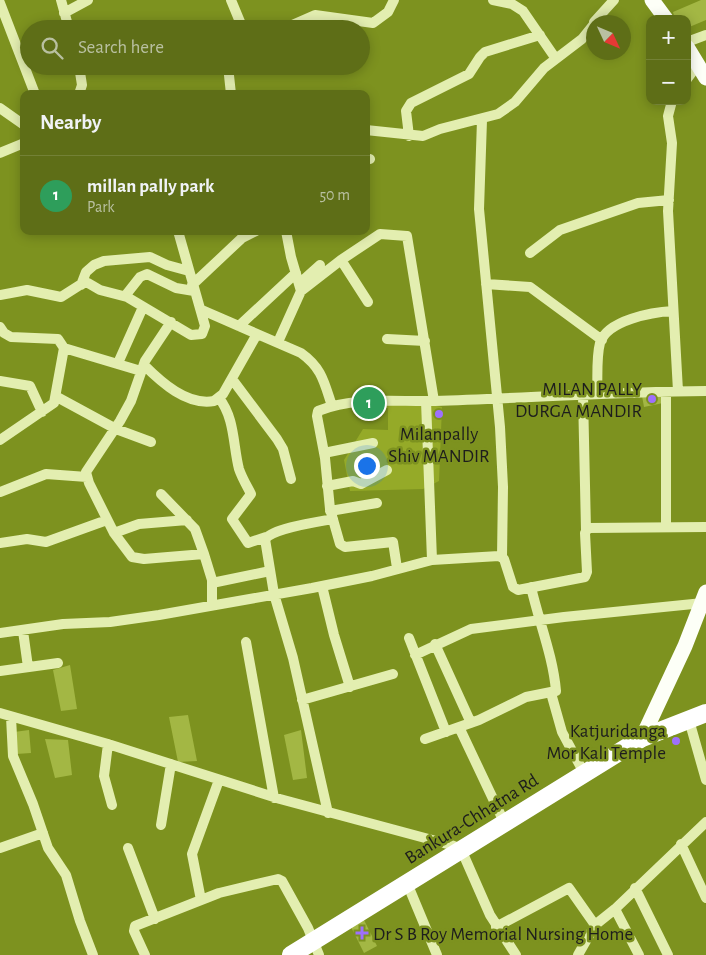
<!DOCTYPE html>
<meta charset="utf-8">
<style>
body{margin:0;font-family:"Alegreya Sans",sans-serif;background:#677624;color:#f1f3f6}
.controls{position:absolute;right:15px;top:15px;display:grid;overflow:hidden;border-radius:10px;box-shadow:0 2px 12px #0003}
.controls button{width:45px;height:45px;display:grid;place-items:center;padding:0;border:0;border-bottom:1px solid #738136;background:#5e6e17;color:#f1f3f6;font:25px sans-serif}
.compass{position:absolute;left:586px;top:15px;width:45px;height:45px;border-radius:50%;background:#5e6e17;box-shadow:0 2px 12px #0003;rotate:134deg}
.you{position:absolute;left:366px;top:465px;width:18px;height:18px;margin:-12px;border:4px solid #fff;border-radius:50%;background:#1a73e8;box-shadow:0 0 0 8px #1a73e833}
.badge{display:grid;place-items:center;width:32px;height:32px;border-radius:50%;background:#e69b98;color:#fff;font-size:16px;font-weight:700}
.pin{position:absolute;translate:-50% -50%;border:2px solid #fff;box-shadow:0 1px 5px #0006}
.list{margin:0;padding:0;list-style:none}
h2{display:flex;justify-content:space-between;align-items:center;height:65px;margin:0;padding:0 20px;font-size:21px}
h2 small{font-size:16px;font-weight:400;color:#b9c0a1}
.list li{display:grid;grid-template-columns:32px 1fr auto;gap:15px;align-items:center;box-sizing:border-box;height:80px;padding:0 20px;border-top:1px solid #738136}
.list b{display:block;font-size:19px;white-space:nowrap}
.list p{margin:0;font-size:16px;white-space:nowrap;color:#b9c0a1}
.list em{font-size:16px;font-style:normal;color:#b9c0a1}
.icon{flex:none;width:28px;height:28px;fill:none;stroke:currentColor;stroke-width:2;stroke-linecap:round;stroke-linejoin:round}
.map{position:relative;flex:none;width:706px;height:955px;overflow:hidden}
.search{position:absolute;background:#5e6e17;box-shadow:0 2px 12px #0003;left:20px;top:20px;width:350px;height:55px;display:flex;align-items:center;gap:12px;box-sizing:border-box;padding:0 18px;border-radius:28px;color:#b9c0a1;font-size:19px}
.panel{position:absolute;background:#5e6e17;box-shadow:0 2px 12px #0003;left:20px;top:90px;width:350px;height:145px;border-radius:10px}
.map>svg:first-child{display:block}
.green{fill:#95aa28}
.building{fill:#a3b744}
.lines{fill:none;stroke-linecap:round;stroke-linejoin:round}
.street{stroke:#e3eeb0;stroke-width:10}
.primary{stroke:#fdfff7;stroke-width:15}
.highway{stroke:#fff;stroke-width:18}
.poi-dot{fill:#9e70fc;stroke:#7d921f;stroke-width:2}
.labels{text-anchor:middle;stroke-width:5;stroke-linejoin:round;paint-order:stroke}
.poi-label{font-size:19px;fill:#1d1d1d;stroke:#7d921f;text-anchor:end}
.street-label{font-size:19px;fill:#1d1d1d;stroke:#7d921f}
</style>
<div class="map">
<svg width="706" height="955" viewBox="0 0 706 955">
<rect width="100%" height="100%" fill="#7d921f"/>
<path class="green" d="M388 397 442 407 439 481 423 489 350 491 344 460 363 429 388 430V408L354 411 349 404Z"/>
<path class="building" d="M701 0H706V20L687 28V19H675L673 12Z
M662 394 663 403 644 407 642 396Z
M70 665 77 709 61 711 53 670Z
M188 715 197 761 178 762 169 717Z
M29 730 31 753 16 754 14 732Z
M301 730 307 778 293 780 284 735Z
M45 739 68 740 72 775 55 778Z
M363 918 377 946 364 953 350 925Z"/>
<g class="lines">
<path class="street" d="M61 0 69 29
M231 0 243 29
M493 0 512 4 523 11 556 59
M0 3 35 94
M64 13 88 0
M594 22 614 0
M283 29 315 15 373 23 388 12 394 0
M687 42 706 35
M228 66 231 94
M687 79 698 64
M79 94 82 85 79 66
M672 101 668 116 672 143 668 211 678 391
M0 108 24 125
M482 120 479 209 500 427 503 487 502 557
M366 130 423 136 440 129 498 114 515 102 544 68 582 39 594 24
M409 136 406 111 411 103 469 74 480 57 485 52 540 35
M0 153 24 143
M366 158 370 159
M530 253 560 230 638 203 669 200
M341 260 368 302
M300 283 320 265
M486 284 530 287 602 340
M81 285 86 272 94 265 104 261 150 257 167 265 189 271
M192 285 242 238 256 231
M301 291 341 260 380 234 407 236 434 401
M0 295 27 290 61 297 83 283H88L100 290 127 297 191 335 202 334 205 326 178 231
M125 296 140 277 147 274 176 288 194 291
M202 310 301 353C322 368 324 382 332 406
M171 322 145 361 131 401 120 421 86 472 89 483 114 533 132 557 144 559 204 554 212 580V605
M239 326 296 273
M0 327 4 333 11 337 58 339 64 348 54 403 0 440
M387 339 425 341
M278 342 301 291 291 257 286 231
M64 348 141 371
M118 363 143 307
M144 365C161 382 187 406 214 401L223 394 257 334
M232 379 277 439 283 449 291 479
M0 381 30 386 42 412
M666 392V525
M597 394C598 378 596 358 600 343 607 320 653 312 673 311
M583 395 586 530
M57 397 116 429 151 442
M219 398C235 418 233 446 239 469 242 478 247 486 251 494L232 519 248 543 266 537
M426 401 432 560
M324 453 373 443
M327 486 353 481 361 484 387 470
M0 492 46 474 87 477
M161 494 195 529 204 554
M330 511 377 503
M114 533 139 524 187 520
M0 543 27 539 46 542 107 520
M397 568 393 542 345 547 340 544 330 509 325 458 317 416 318 411C356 396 396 402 435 401 525 398 616 392 706 391
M212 583 270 571
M322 586 334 635 350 687
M23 631 28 667
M0 633 63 624 110 622 159 615 312 588 372 576 432 560 499 556 504 559 513 587 518 590 585 577 587 572 585 533 588 528 706 527
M409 638 446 732
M246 642 274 798
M435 644 471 723
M415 655 471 629 564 617 703 603
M0 671 58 663
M551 693 562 732 584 773
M302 700 393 674
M0 713 108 744 280 799 451 845 461 849 490 915 516 955
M11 717 13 756 33 804 48 848 66 875 80 921 93 955
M689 720 706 780
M459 727 504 822
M425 739 479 720 526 697 556 691C553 656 539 622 531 587
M108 744 104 776 112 805
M328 813 293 658 274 594 265 539C274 528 317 522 333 519
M161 825 171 764
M681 844 706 898
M0 848 43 833
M128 848 155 919
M407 883 437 955
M635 888 668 955
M201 900 192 854 219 780
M496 927 569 888 595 925
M145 955 134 931 135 926 219 893 278 879 282 881 308 928 319 955
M578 955 595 925 615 909
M639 955 615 909 706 822"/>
<path class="primary" d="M652 0 666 19
M687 47 706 78
M642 738 685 646 706 592"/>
<path class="highway" d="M291 955 642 738 706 713"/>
</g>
<g class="poi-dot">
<circle cx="652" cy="399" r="5"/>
<circle cx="439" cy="414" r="5"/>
<circle cx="676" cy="741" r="5"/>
<path d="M359.5 925.5h5v5h5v5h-5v5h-5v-5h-5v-5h5z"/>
</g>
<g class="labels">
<g class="poi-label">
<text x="642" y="395">MILAN PALLY<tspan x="642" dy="22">DURGA MANDIR</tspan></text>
<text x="439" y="440" text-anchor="middle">Milanpally<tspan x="439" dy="22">Shiv MANDIR</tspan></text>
<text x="666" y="737">Katjuridanga<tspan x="666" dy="22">Mor Kali Temple</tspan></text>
<text x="373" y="940" text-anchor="start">Dr S B Roy Memorial Nursing Home</text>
</g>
<g class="street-label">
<text transform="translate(471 818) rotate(-32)" y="7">Bankura-Chhatna Rd</text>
</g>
</g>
</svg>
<div class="controls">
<button>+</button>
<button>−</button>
</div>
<svg class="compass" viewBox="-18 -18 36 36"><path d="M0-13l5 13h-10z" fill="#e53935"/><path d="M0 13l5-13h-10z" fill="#b9c0a1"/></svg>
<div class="you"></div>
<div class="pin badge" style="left:369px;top:403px;background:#2e9e5b">1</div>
<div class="search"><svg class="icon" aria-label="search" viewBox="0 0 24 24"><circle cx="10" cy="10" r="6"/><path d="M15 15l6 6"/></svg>Search here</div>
<section class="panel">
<h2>Nearby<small></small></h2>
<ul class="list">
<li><span class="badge" style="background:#2e9e5b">1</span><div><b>millan pally park</b><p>Park</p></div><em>50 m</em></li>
</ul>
</section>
</div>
